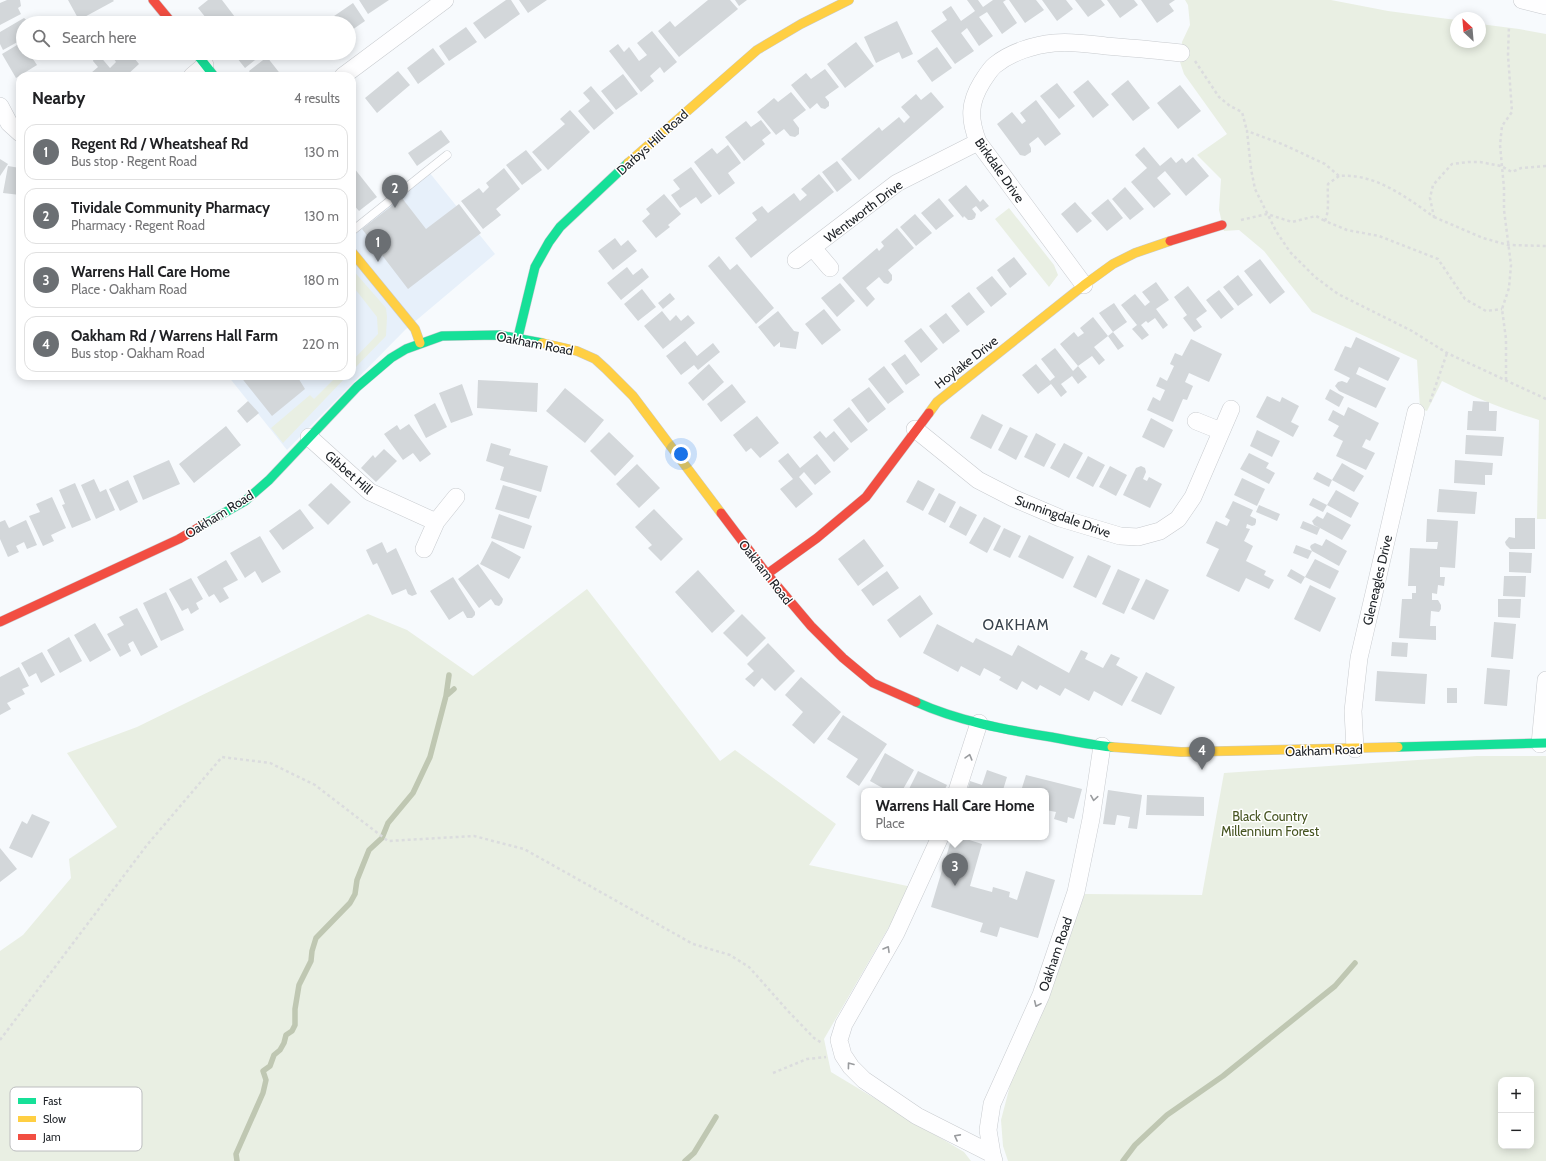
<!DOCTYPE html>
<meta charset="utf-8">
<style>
body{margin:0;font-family:Cabin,sans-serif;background:#f2f2f2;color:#202124}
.controls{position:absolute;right:12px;bottom:12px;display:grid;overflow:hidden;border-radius:8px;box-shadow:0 2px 10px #0003}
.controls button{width:36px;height:36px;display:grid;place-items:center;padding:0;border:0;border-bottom:1px solid #e0e0e0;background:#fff;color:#202124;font:20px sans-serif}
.compass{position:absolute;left:1450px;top:12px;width:36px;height:36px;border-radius:50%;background:#fff;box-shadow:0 2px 10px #0003;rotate:334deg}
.you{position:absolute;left:681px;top:454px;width:14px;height:14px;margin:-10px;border:3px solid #fff;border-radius:50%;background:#1a73e8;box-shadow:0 0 0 6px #1a73e833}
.badge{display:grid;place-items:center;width:26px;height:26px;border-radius:50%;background:#6b6f73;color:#fff;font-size:13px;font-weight:700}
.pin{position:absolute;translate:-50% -33px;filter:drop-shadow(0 1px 2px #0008)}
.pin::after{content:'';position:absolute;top:21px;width:14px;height:12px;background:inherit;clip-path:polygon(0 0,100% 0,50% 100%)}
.popup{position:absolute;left:861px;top:788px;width:188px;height:52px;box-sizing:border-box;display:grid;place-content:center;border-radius:8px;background:#fff;filter:drop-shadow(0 1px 3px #0005);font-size:13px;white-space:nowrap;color:#757577}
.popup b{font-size:15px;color:#202124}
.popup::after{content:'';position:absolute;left:50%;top:100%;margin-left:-8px;border:8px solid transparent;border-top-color:#fff}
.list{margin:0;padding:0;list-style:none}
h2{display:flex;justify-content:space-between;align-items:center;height:52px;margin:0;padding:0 16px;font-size:17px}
h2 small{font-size:13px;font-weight:400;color:#757577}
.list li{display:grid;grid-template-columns:26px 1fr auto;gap:12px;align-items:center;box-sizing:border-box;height:56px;margin:0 8px 8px;padding:0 8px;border:1px solid #e0e0e0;border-radius:12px}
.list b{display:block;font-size:15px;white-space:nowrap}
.list p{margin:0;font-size:13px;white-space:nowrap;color:#757577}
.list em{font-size:13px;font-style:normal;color:#757577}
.icon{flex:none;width:22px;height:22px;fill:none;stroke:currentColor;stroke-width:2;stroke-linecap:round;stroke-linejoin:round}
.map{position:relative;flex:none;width:1546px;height:1161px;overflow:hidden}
.search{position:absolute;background:#fff;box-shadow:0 2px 10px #0003;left:16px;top:16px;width:340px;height:44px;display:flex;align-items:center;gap:10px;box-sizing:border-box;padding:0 14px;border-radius:22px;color:#757577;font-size:15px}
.panel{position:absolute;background:#fff;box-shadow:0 2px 10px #0003;left:16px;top:72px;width:340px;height:308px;border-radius:12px}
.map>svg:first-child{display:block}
.built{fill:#e7f0fa}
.green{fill:#e9efe3;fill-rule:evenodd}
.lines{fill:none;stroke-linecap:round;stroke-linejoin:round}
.stream{stroke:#bfc7b2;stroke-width:5.5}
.building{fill:#d3d7da}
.lane-casing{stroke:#c8cbcf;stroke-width:9}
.street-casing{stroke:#c8cbcf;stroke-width:18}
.fast-casing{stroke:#c8cbcf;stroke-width:10}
.slow-casing{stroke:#c8cbcf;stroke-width:10}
.jam-casing{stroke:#c8cbcf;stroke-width:10}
.path{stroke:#dbdcde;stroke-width:2.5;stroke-dasharray:3 3;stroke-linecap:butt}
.lane{stroke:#fefeff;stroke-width:8}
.street{stroke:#fefeff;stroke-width:17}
.fast{stroke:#16e098;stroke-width:9}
.slow{stroke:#ffcf43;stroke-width:9}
.jam{stroke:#f24e42;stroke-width:9}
.oneway{stroke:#9a9c9f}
.labels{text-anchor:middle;stroke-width:3;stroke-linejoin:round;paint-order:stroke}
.street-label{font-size:13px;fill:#202429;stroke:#fff}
.park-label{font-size:13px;fill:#465421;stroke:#fff}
.quarter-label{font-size:15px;letter-spacing:1px;fill:#38424c;stroke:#fff}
.key{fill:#fff;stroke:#bcbdbf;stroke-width:1}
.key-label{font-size:11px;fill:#202429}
</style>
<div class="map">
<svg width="1546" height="1161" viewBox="0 0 1546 1161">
<rect width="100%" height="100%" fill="#f7fafd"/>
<path class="built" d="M425 167 495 254 406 329 287 450 228 376H352V227Z"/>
<path class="green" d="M1185 0H1331L1388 11 1456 20V42H1480V24L1519 29 1546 34V519H1537L1539 420C1505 410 1473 397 1442 381L1427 411 1420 409 1417 360 1312 312 1264 251 1239 230 1224 231 1219 210 1221 179 1197 155 1227 134 1184 74 1180 62 1182 42 1190 25 1188 5Z
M1009 208 1054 265 1058 275 1049 287 995 219Z
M352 269 386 308 387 317 386 336 352 371V361L378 334 377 317 352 285Z
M337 376H347L283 443 271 428 310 395 314 399Z
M587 589 720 761 735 750 836 824 809 865 912 887 824 1039 831 1072 964 1152 971 1161H0V951L23 935 71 878 69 859 117 827 67 753 137 727 368 614 407 630 473 676Z
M1477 756H1546V1161H1008L1003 1146 1001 1120 1012 1078 1085 894 1202 895 1224 773ZM1501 1080H1531V1146H1501Z"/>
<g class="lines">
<path class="stream" d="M446 696 449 675
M237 1161 236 1154 263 1093 266 1080 263 1071 270 1066 274 1055 280 1050 284 1043 286 1035 292 1031 295 1025V1009L299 985 311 961 312 951 316 938 350 903 355 894 357 880 369 850 382 838 388 823 413 793 430 757 446 696 454 689
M685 1161 694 1153 716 1117
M1123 1161 1135 1145 1167 1115 1223 1076 1335 986 1355 963"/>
</g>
<path class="building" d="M7 0H20L21 6 18 8 21 14 0 25V3Z
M68 0H113L114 1 79 20Z
M208 0H222L238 21 235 23H210L198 8Z
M359 0H389L368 14Z
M506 0H511L520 14 485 39 473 23Z
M519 0H547L528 13Z
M708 0H730L738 9 679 57 658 31 670 21 675 27Z
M735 0H747L739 6Z
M967 0H978L983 7 993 0H1006L1003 2 1017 23 1002 34 987 12 979 17 993 36 979 46 967 28 961 33 974 51 955 64 931 31 947 20 942 12 951 6 961 21 975 11Z
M1009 0H1036L1044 10 1025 23Z
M1042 0H1066L1073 9 1057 21Z
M1075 0H1101L1105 5 1088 17Z
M1107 0H1134L1138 5 1120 18Z
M1141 0H1175L1169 4 1174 11 1157 23Z
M353 3 365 21 349 32V23H324Z
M24 18 30 23H23L22 30 23 39 3 50 0 44V32Z
M897 21 913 54 902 59 899 52 876 63 864 37Z
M466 27 477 42 449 61 439 46Z
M652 31 677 62 664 73 660 67 650 76 654 81 641 92 609 51 618 44 624 52 629 47 639 61 647 55 637 43Z
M22 42 23 53H29L37 65 16 78 2 54Z
M856 42 874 66 845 88 827 64Z
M937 47 952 68 932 82 917 61Z
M433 48 445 64 418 84 407 68Z
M113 53H130L139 64 126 76H93L91 73 98 67 93 61 94 57 99 55 110 68 116 62 111 55Z
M233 53H264L245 68Z
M267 57 282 76H252L249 71Z
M825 69 839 87 825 97 829 102V106L825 109 821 108 817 103 810 109 791 85 806 73 811 79Z
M398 71 410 85 377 113 365 98Z
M623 74 638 94 616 110 601 91Z
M1088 80 1109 105 1093 118 1073 92Z
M1128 80 1150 108 1133 121 1111 94Z
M1057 83 1075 106 1059 119 1040 96Z
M1180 85 1201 111 1178 129 1157 103Z
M591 86 614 113 594 130 578 111 590 101 583 93Z
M791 92 806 110 793 120 799 128V134L795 137 790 136 784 129 776 135 757 112 774 98 778 102Z
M931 92 944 107 859 180 841 159 879 127 882 131 899 117 904 123 910 117 901 107 916 94 921 100Z
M1036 100 1061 134 1045 146 1038 137 1029 144 1031 148V152L1025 156 1020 155 997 124 1012 112 1022 124 1026 121 1020 113Z
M570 110 590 132 548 170 532 152 565 124 560 119Z
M761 120 771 133 762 140 765 144 744 161 725 137 746 121 751 127Z
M441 130 450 142 417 166 408 153Z
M728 145 741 163 728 173 735 183 719 195 694 162 712 148 717 154Z
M1144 147 1160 166 1171 157 1176 163 1182 158 1186 163 1193 157 1209 176 1186 196 1165 171 1157 178 1171 194 1154 208 1131 182 1147 168 1135 155Z
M526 150 542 170 522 185 506 165Z
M0 159 8 164 0 176Z
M837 161 852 180 837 192 822 172Z
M8 166 20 168V195L3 193Z
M691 167 712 196 701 204 696 197 680 208 671 195 680 189 673 180Z
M354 168 377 197 359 211 352 203V170Z
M504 168 520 189 496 209 501 215 483 229 461 201 479 188 483 193 489 187 486 183Z
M819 174 834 192 751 258 735 238 757 220 752 213 762 206 768 213 794 193 800 201 807 195 801 189Z
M966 185 980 202 983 199 989 206 981 212 976 206 972 209 976 214 975 218 972 220H968L964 216 963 218 948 200Z
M1125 187 1144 209 1130 220 1112 199Z
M664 194 681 214 668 225 670 227 656 238 642 221 650 214 646 209Z
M402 198 426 229 459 204 481 233 408 289 362 229Z
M939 198 954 216 936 230 921 213Z
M1108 199 1123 218 1107 231 1091 213Z
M1075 202 1092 221 1077 233 1061 214Z
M915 214 932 233 916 246 900 227Z
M897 228 914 248 888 270 892 275V280L888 284 884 283 879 277 866 288 875 299 867 307 842 278 877 248 879 251 884 246 881 242Z
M615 238 621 246 628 240 637 251 613 270 598 251Z
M719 256 730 270 737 264 774 308 756 324 708 266Z
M1014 257 1027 274 1010 288 997 270Z
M1260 259 1285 292 1270 304 1244 271Z
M627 267 633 275 642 268 649 277 621 300 607 283Z
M1238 275 1253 295 1238 306 1223 287Z
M992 276 1007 294 991 307 976 288Z
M1156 282 1169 300 1156 309 1168 325 1163 329 1155 318 1148 323 1146 321 1141 325 1149 335 1142 340 1132 329 1137 325 1121 305 1135 294 1145 306 1150 302 1142 292Z
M840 283 855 301 837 317 821 298Z
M1188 286 1207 311 1196 319 1202 327 1194 332 1183 318 1187 315 1174 297Z
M642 289 656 307 638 321 624 304Z
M1219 290 1234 309 1221 319 1206 300Z
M969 292 985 312 967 326 951 306Z
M670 293 675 299 663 309 658 303Z
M1114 303 1127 322 1113 332 1099 313Z
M824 309 841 330 822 345 805 324Z
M662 311 670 321 676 315 681 321 688 315 695 323 663 349 644 326Z
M778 311 794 331 799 332 796 349 780 347V342L774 347 758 327Z
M946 313 960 331 943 344 929 326Z
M1093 317 1108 336 1094 347 1105 360 1099 365 1092 356 1078 366 1060 344 1074 332 1078 337 1084 333 1080 328Z
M921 328 938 349 921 363 904 341Z
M1113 332 1124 346 1118 350 1108 336Z
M1356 337 1400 358 1388 381 1359 367 1356 374 1386 388 1376 408 1339 391 1335 386 1338 382 1342 381 1347 383 1350 378 1334 370 1345 346 1351 348Z
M1191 339 1222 354 1209 382 1189 373 1185 382 1193 386 1187 400 1183 399 1173 422 1147 410 1153 397 1160 401 1165 390 1156 386 1160 377 1167 381 1174 366 1170 364 1175 353 1182 356Z
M685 341 697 356 713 343 720 352 698 370 694 365 681 375 666 356Z
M1055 348 1073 371 1078 366 1087 377 1078 384 1072 376 1061 384 1067 392 1061 397 1051 384 1038 394 1022 375 1036 364 1050 381 1055 377 1041 359Z
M905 354 920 375 906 385 891 364Z
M709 364 724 382 703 401 688 383Z
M884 366 904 392 888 404 868 379Z
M240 376H297L305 389 272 416Z
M478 380 538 383 537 412 477 408Z
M462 384 473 415 451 423 439 393Z
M732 384 746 402 721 422 707 404Z
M869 387 886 409 868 423 851 400Z
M565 388 604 420 585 443 546 411Z
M1330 389 1344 397 1339 407 1325 399Z
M1267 396 1280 402 1282 397 1299 406 1291 422 1299 426 1293 437 1256 417Z
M248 401 259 413 247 423 237 411Z
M1473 401 1489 402V411H1497L1496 431 1467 430 1468 411H1472Z
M435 403 447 427 426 438 414 415Z
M849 407 868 430 851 443 833 420Z
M1348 407 1379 423 1370 441 1366 439 1362 447 1375 453 1366 470 1336 456 1343 441 1333 436 1339 426 1328 420 1333 410 1344 416Z
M982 414 1003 425 991 449 970 438Z
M757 416 779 443 760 458 751 448 746 452 733 435Z
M1151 418 1173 430 1164 448 1142 437Z
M409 424 431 454 420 462 413 453 403 460 384 434 397 425 400 430Z
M226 426 241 445 194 483 179 464Z
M1010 427 1028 436 1016 460 998 450Z
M1257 430 1280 441 1272 457 1250 446Z
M820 431 826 438 834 431 849 449 834 462 813 437Z
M609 432 634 456 615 476 590 451Z
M1036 433 1056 444 1044 467 1024 457Z
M1466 435 1504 437 1502 456 1465 454Z
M491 443 511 449 509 455 548 466 541 492 500 480 504 467 486 461Z
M1064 443 1083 453 1069 478 1050 468Z
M384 449 397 461 376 482 361 468 373 455 375 458Z
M788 453 800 468 817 454 831 472 815 485 804 472 799 477 813 494 796 508 780 489 793 479 778 461Z
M1249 453 1269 463 1266 468 1275 473 1269 484 1240 469Z
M1088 456 1105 465 1093 487 1076 478Z
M169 460 180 484 143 500 133 476Z
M1455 460 1493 463 1492 475H1485V485L1454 483Z
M1342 463 1364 476 1354 492 1332 480Z
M637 464 660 488 639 508 616 484Z
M1110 466 1127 475 1116 496 1099 487Z
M1141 466 1145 468 1146 472 1143 479 1147 481 1149 477 1162 484 1150 508 1123 495 1136 468Z
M1317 472 1332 480 1329 487 1313 479Z
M1242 478 1265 489 1257 506 1234 495Z
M94 479 100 492 106 489 115 510 96 519 81 485Z
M128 480 138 502 120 511 109 489Z
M918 480 935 489 923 511 906 502Z
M75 483 91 520 72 528 62 505 65 504 59 490Z
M331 483 351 502 328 525 308 505Z
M503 485 537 496 529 519 495 509Z
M1439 489 1477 492 1475 514 1437 512Z
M1336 490 1359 503 1351 518 1327 505 1323 512 1309 505 1313 498 1327 505Z
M939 493 956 502 945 523 928 514Z
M52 497 66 528 51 535 54 541 43 546 29 516 40 512 36 504Z
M1233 501 1253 510 1250 516 1256 519V522L1255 525 1252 526 1247 524 1246 528 1250 529 1244 541 1253 546 1246 561 1266 571 1264 575 1274 580 1269 589 1246 578 1239 592 1206 576 1219 549 1206 543 1216 521 1227 526 1230 520 1225 517Z
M1259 505 1280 514 1277 521 1256 512Z
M960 506 977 515 966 536 949 527Z
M300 509 314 528 283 550 269 531Z
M654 509 683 539 661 561 648 548 652 545 635 527Z
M1327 512 1351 525 1342 540 1320 528 1317 535 1300 528 1303 521 1320 528 1314 525 1312 521 1317 516 1323 519Z
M499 514 532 526 524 549 491 538Z
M984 517 1001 526 987 553 969 543Z
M1515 518H1535V549H1510L1506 545 1505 542 1509 537 1515 538Z
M1427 519 1458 521 1455 568 1440 567V577H1445L1444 586 1438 585 1437 594 1432 593V600H1438L1441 605V609L1439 612 1431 611 1430 626H1436V640L1399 638 1402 599H1412V593H1416V586H1408L1410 548 1437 549 1438 542H1426Z
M5 520 9 528 26 520 37 545 27 549 24 542 16 546 19 552 8 557 0 539V522Z
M1004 528 1021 536 1010 558 993 550Z
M1029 535 1074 557 1063 579 1018 557Z
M260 536 281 572 262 583 255 571 245 578 230 553Z
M864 539 884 566 858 586 838 559Z
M1326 539 1347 551 1339 566 1312 551 1308 559 1293 553 1296 545 1312 551 1310 547 1311 545 1315 543 1322 546Z
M492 541 521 557 509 579 480 564Z
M382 542 387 553 396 548 417 594 412 596 408 594 406 589 392 595 377 563 373 565 366 550Z
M1509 552 1532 553 1531 573 1509 572Z
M1088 555 1111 566 1096 598 1073 587Z
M1315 559 1339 571 1330 589 1305 577 1301 584 1287 576 1291 569 1305 577Z
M226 560 238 580 223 588 229 598 220 603 214 594 209 597 197 577Z
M478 564 503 599 502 603 499 606 495 605 491 599 479 608 458 579Z
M1118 569 1140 579 1124 614 1102 604Z
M698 570 735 611 712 633 675 592Z
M887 571 899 588 873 606 861 590Z
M1504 576H1526L1525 597 1503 596Z
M453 577 475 612V615L472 618H467L463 611 449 620 430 591Z
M191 578 203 599 196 603 199 609 191 614 188 608 182 611 169 589Z
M1146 579 1169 590 1154 620 1131 609Z
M1310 585 1336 598 1320 632 1294 619Z
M166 592 184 630 161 641 143 603Z
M920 595 933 614 900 638 887 620Z
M1498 599H1521L1520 618 1498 617Z
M137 608 158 647 141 656 133 641 128 644 131 651 120 657 107 634 124 625 119 617Z
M742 614 766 638 747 657 723 633Z
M1494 622 1516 624 1513 659 1491 657Z
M95 623 111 650 90 662 74 635Z
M937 624 973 643 976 638 1012 656 1018 645 1069 673 1081 650 1088 653 1085 659 1103 668 1111 654 1120 658 1116 665 1138 677 1122 706 1094 691 1089 701 1065 688 1060 696 1040 685 1037 690 1022 681 1017 690 999 680 1001 677 984 668 980 676 961 666 958 672 923 653Z
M69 637 82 661 60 673 47 650Z
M1392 642 1408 643 1407 657 1391 656Z
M768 643 795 671 775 691 762 678 754 687 745 679 754 671 747 664Z
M42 652 55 675 41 683 36 673 29 677 21 663Z
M19 667 29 686 22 689 25 694 7 703 11 709 0 715V677Z
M1487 668 1510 670 1507 706 1484 704Z
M1377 671 1427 674 1425 704 1375 701Z
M1146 672 1175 687 1161 715 1131 701Z
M801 677 841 712 814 744 792 725 803 712 785 695Z
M1447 688H1457V703H1447Z
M843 715 887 744 859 786 846 777 858 759 827 739Z
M885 753 914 770 902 791H888L870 781Z
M987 770 1007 777 1003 790 1007 791H967L970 781 982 785Z
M918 771 947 785 944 791H908Z
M1026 775 1082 789 1074 819 1068 817 1067 823 1054 819 1056 812 1046 810V791H1021Z
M1108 790 1142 795 1137 829 1128 828 1130 817 1117 815 1115 825 1103 824Z
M1147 795 1204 797V816L1146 815Z
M32 814 50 822 32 858 9 848 22 821 27 824Z
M952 837H960L982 844 970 886 992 892 993 887 1010 892 1009 897 1017 900 1026 871 1055 880 1038 938 1000 927 997 937 980 932 983 923 931 907Z
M0 848 17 869 0 882Z"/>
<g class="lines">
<g class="lane-casing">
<path id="lane" d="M352 231 447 155"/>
</g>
<g class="street-casing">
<path id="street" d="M1522 0 1546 6
M192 76 205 65
M343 76 445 0
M0 106 9 123 20 133
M813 248 830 268
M796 260 897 183 978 142
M1084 285 978 142C969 119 969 103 982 82 986 76 990 69 995 65 1011 52 1034 45 1054 43 1071 41 1089 44 1106 46 1131 48 1156 50 1181 53
M1196 421 1221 431
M915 429 978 480 1013 498 1060 518 1120 536 1138 537 1160 531 1178 519 1193 497 1231 409
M309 437 370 492 436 522
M424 549 436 522 456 497
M1540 744 1546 680
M1355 749 1353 711 1359 658 1416 412
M957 791 979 723
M940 837 896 933 844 1024 839 1040 843 1055 851 1067 864 1080 917 1116 992 1154
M994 1161 992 1154 988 1130 992 1104 1041 995 1076 892 1091 819 1102 746"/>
</g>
<g class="fast-casing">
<path id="fast" d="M196 53 214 76
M518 337 535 267 549 242 560 227 628 163
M203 525 245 501 269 480 357 387 391 358 406 349 442 336 499 335 542 343
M916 702C958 721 1006 730 1051 737 1071 741 1092 745 1112 747
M1398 747 1546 743"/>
</g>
<g class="slow-casing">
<path id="slow" d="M628 163 757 50 801 24 849 0
M352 252 415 329 420 343
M542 343 577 351 595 359 606 369 633 396 721 513
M929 413 937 402 1084 285 1113 264 1135 253 1170 241
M1112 747 1181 752 1398 747"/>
</g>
<g class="jam-casing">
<path id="jam" d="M153 0 172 23
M1170 241 1222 225
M721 513 767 574 811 626 843 658 873 683 916 702
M767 574 817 538 866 497 929 413
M0 622 179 539 203 525"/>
</g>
<path class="path" d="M1195 61 1219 97 1230 106 1242 112 1247 131
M1546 166 1521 168 1512 172 1501 166 1480 162H1468L1452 164 1433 185 1430 198 1434 217C1406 197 1375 173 1339 176L1325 164 1282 144 1247 131 1251 169 1255 189 1276 231 1290 252 1315 277 1338 294 1412 331 1447 353 1546 399
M1339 176 1328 184C1327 198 1330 208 1325 221L1347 230 1379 236 1438 259 1465 299 1486 311 1502 309
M1434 217 1483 238 1508 245 1546 246
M1241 220 1267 214 1292 222 1316 216 1325 221
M1506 380V339L1502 309 1509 288 1511 265 1504 210V188L1500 145 1502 126 1512 112 1508 55 1509 26
M1430 402 1447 353
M0 1040 147 845 222 757 270 763 315 785 388 841 474 836 524 849 693 944 730 955 749 967 788 1011 814 1038 822 1043
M773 1073 807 1059 826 1057"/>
<use href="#lane" class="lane"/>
<use href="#street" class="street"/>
<use href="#fast" class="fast"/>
<use href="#slow" class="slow"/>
<use href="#jam" class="jam"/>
</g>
<defs><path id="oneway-chevron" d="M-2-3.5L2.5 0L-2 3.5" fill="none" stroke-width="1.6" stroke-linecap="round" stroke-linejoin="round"/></defs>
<g class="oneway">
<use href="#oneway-chevron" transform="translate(969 757) rotate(-74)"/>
<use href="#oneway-chevron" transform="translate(1094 798) rotate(99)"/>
<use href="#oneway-chevron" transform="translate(887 949) rotate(-60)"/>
<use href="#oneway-chevron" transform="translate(1037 1004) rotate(114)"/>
<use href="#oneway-chevron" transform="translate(850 1065) rotate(-127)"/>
<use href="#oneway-chevron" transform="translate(957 1137) rotate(-152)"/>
</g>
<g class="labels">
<g class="street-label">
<text transform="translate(652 142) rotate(-42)" y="5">Darbys Hill Road</text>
<text transform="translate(1000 170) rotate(55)" y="5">Birkdale Drive</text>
<text transform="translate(863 211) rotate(-37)" y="5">Wentworth Drive</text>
<text transform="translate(535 343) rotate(11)" y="5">Oakham Road</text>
<text transform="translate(966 362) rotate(-38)" y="5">Hoylake Drive</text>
<text transform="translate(349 472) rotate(41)" y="5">Gibbet Hill</text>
<text transform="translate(219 514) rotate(-32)" y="5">Oakham Road</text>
<text transform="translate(1063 516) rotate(20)" y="5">Sunningdale Drive</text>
<text transform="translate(766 572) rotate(52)" y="5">Oakham Road</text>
<text transform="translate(1377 580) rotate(-77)" y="5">Gleneagles Drive</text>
<text transform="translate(1324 750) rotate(-2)" y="5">Oakham Road</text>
<text transform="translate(1055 954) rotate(-71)" y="5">Oakham Road</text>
</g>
<g class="park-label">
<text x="1270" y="821">Black Country<tspan x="1270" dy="15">Millennium Forest</tspan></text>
</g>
<g class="quarter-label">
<text x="1016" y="630">OAKHAM</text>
</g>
</g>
<rect x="10" y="1087" width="132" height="64" rx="6" class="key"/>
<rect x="18" y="1098" width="18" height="6" fill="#16e098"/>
<rect x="18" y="1116" width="18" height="6" fill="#ffcf43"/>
<rect x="18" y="1134" width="18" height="6" fill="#f24e42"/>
<g class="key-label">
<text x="43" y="1105">Fast</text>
<text x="43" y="1123">Slow</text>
<text x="43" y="1141">Jam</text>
</g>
</svg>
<div class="controls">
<button>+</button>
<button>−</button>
</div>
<svg class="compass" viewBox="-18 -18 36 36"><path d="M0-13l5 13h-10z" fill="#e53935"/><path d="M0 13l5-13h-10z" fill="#757577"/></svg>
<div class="you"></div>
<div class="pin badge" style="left:378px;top:262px">1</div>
<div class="pin badge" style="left:395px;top:208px">2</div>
<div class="pin badge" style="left:955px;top:886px">3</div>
<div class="popup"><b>Warrens Hall Care Home</b>Place</div>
<div class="pin badge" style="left:1202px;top:770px">4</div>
<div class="search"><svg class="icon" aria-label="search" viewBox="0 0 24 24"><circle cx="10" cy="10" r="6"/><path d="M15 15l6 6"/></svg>Search here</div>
<section class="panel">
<h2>Nearby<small>4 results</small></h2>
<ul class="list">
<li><span class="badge">1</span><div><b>Regent Rd / Wheatsheaf Rd</b><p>Bus stop · Regent Road</p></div><em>130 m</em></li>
<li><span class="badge">2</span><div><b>Tividale Community Pharmacy</b><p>Pharmacy · Regent Road</p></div><em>130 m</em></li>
<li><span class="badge">3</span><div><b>Warrens Hall Care Home</b><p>Place · Oakham Road</p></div><em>180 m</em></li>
<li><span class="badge">4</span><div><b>Oakham Rd / Warrens Hall Farm</b><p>Bus stop · Oakham Road</p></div><em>220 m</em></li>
</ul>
</section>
</div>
